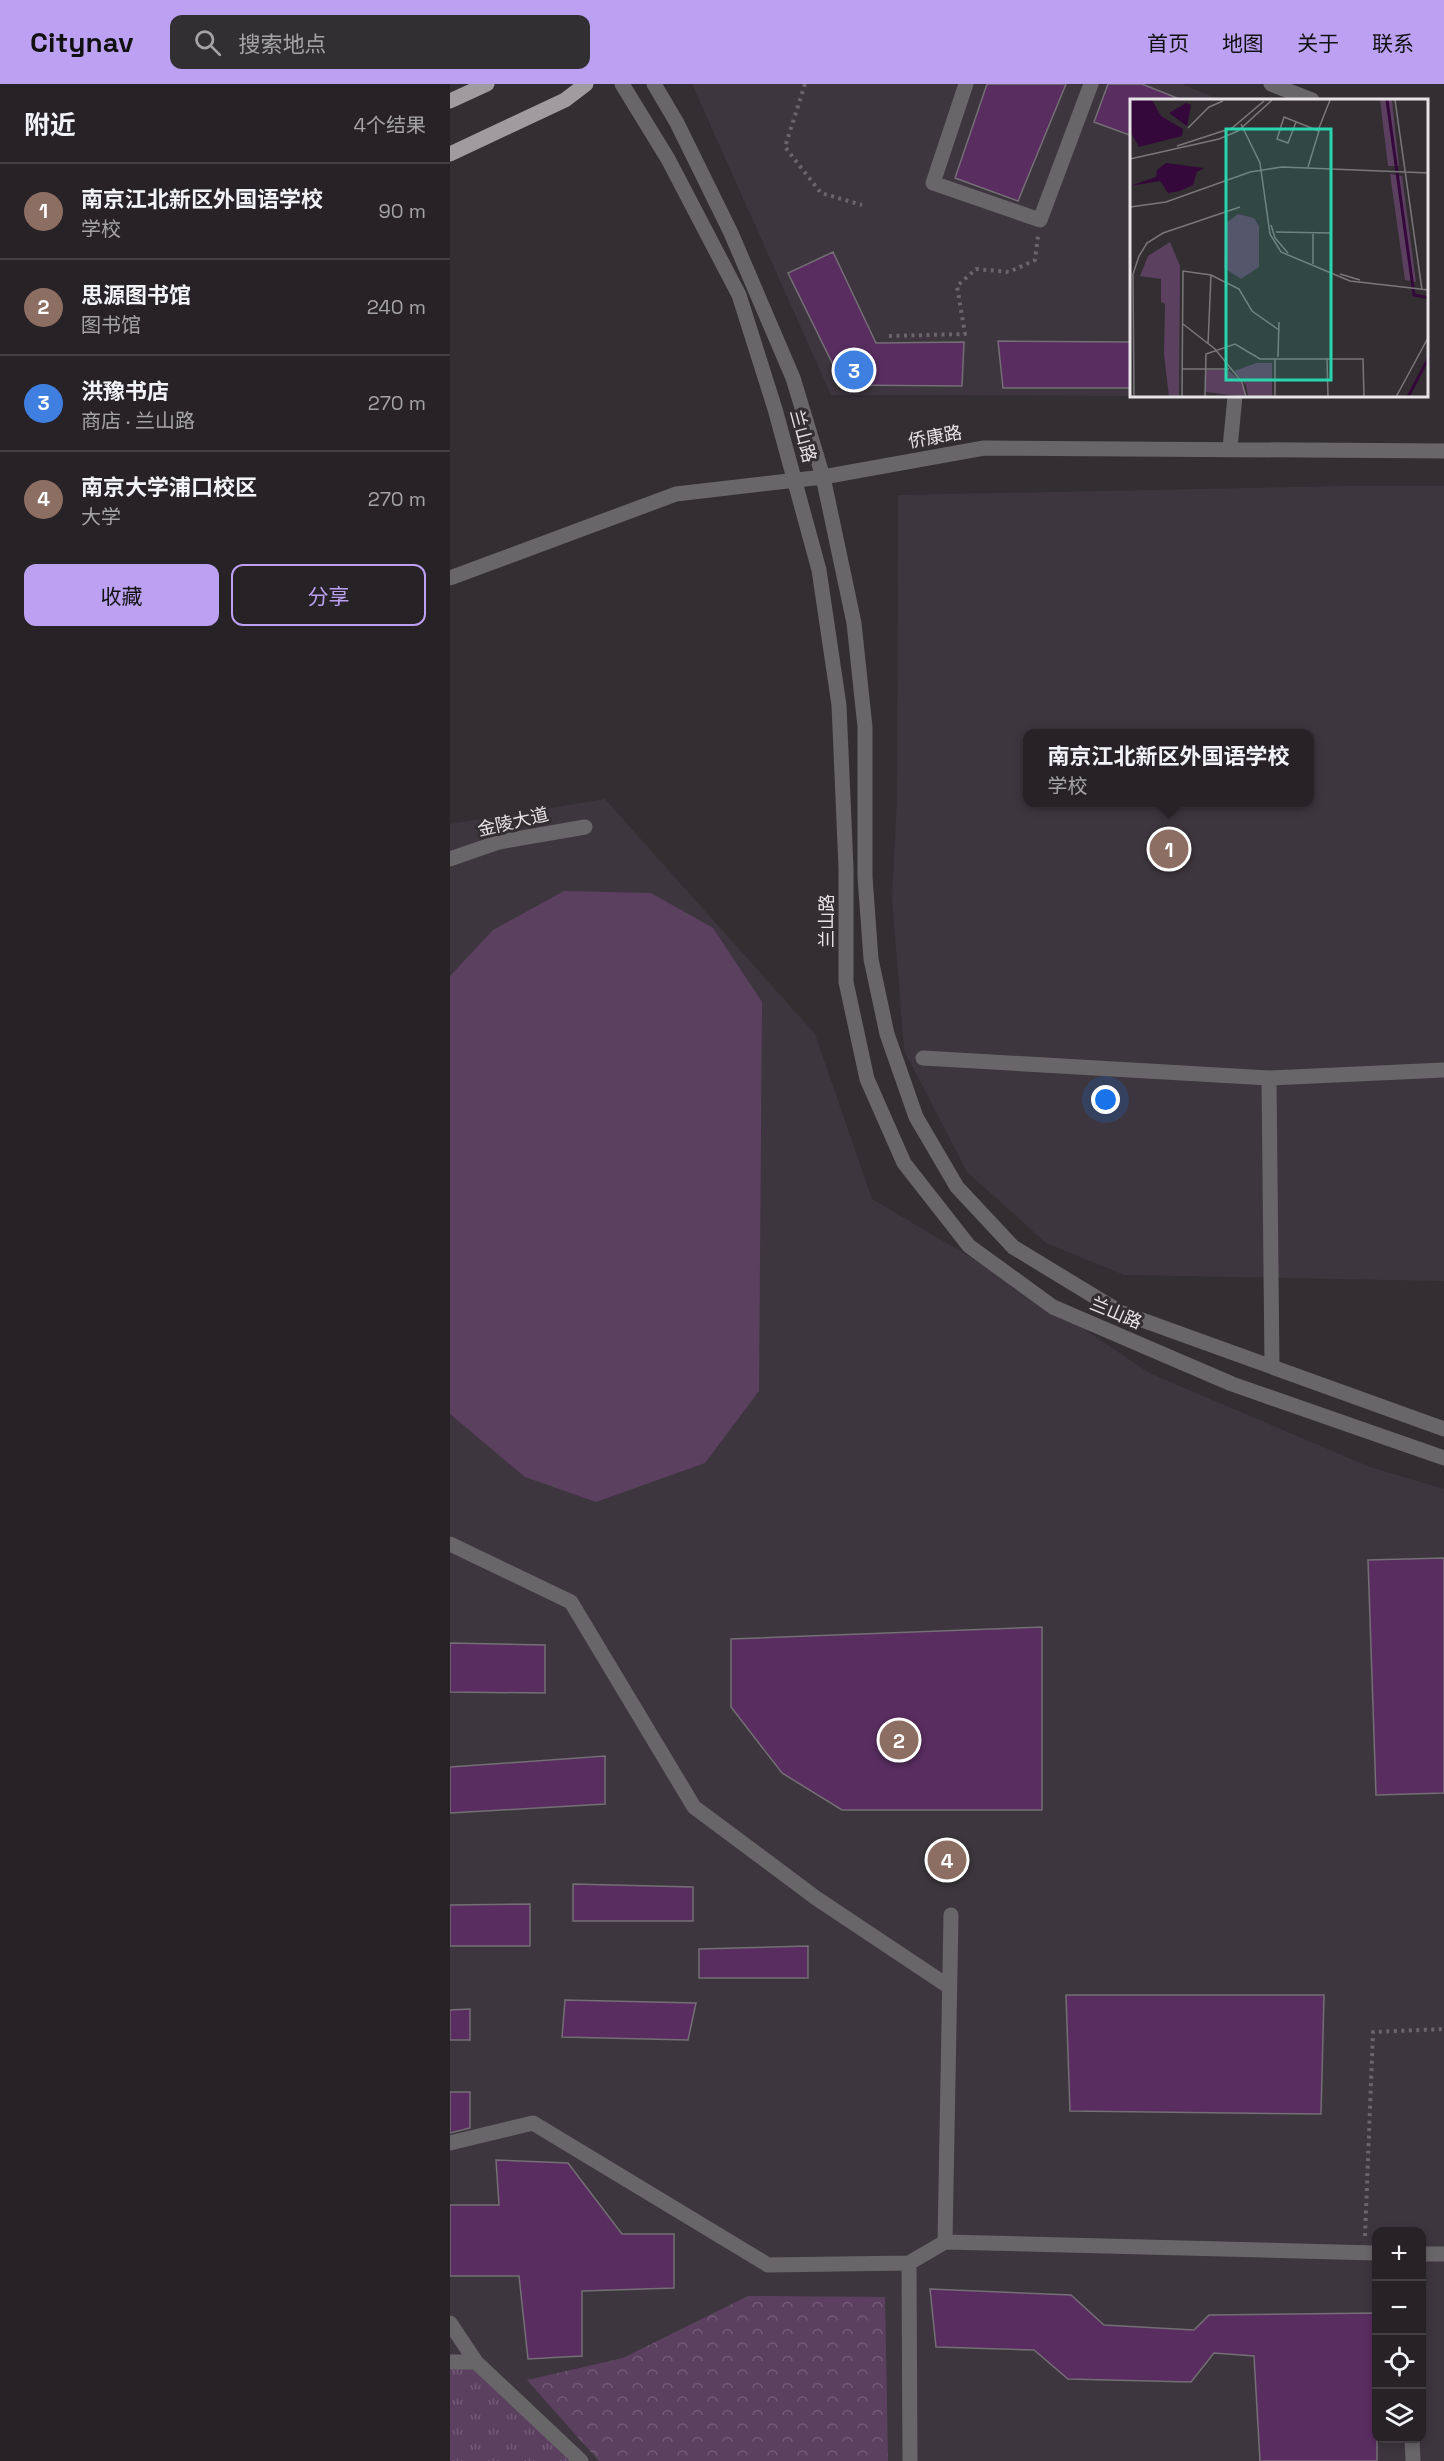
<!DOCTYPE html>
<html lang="zh">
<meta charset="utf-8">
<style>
body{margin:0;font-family:"Space Grotesk","Noto Sans SC",sans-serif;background:#322f32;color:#f1f3f6}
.controls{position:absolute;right:18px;bottom:18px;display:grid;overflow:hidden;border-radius:12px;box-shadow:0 3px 9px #0003}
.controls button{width:54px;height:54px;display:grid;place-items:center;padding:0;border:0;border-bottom:2px solid #423f43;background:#262226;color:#f1f3f6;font:30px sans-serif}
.you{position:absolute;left:656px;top:1016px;width:21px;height:21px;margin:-15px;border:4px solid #fff;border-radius:50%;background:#1a73e8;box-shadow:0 0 0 9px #1a73e833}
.badge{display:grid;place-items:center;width:39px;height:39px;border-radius:50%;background:#bca0f2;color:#fff;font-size:20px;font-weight:700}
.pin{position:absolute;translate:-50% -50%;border:3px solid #fff;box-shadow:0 2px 6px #0006}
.popup{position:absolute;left:573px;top:645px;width:291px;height:78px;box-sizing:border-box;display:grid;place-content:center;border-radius:12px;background:#262226;filter:drop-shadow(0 2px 4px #0005);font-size:20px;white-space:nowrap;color:#a4a4a7}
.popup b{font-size:22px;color:#f1f3f6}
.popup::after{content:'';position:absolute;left:50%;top:100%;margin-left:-12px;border:12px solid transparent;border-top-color:#262226}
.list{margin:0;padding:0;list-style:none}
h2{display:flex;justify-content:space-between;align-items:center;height:78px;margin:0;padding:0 24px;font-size:26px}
h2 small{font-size:20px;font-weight:400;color:#a4a4a7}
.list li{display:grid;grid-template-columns:39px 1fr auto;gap:18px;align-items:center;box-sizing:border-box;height:96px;padding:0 24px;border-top:2px solid #423f43}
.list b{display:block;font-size:22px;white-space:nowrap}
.list p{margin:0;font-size:20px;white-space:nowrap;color:#a4a4a7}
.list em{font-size:20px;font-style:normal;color:#a4a4a7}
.actions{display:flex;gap:12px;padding:18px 24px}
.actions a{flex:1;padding:14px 0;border:2px solid #bca0f2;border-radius:12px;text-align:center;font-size:21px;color:#bca0f2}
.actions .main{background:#bca0f2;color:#111}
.icon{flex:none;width:33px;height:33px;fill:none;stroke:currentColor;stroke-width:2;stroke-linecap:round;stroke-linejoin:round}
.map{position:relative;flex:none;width:994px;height:2377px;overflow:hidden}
header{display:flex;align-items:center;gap:36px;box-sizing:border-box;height:84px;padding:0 30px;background:#bca0f2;color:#111}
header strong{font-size:28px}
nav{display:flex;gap:33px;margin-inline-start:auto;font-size:21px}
.search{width:420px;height:54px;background:#322f32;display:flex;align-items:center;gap:15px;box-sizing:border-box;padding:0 21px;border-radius:12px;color:#a4a4a7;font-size:22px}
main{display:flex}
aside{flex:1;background:#262226}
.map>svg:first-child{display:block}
.built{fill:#3d363e;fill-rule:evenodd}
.grass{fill:url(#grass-tufts)}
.forest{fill:url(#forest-crowns)}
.garden{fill:#5c4060}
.building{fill:#592d60;stroke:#736f74;stroke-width:1.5}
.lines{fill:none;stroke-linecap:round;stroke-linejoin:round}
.path{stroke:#696569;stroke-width:4;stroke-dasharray:3 4.5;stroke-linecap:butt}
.minor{stroke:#686668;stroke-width:15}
.major{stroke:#9f9b9f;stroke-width:15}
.labels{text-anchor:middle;stroke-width:6;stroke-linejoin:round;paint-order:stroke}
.street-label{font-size:18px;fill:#e7e4e7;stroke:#322e32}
.inset-river{fill:none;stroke:#34083a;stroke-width:3}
.inset-road{fill:none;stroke:#7a777a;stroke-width:1.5}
.view{fill:#28d5ad;fill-opacity:0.15;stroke:#28d5ad;stroke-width:3}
.inset-edge{fill:none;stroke:#e7e4e7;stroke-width:3}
</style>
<header>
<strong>Citynav</strong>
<div class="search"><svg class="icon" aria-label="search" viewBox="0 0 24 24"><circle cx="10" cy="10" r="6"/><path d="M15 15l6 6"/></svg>搜索地点</div>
<nav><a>首页</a><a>地图</a><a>关于</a><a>联系</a></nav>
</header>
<main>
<aside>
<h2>附近<small>4个结果</small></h2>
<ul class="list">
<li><span class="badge" style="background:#8d6e63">1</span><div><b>南京江北新区外国语学校</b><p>学校</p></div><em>90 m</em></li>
<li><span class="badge" style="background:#8d6e63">2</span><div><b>思源图书馆</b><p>图书馆</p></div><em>240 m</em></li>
<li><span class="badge" style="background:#3f7fe0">3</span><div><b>洪豫书店</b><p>商店 · 兰山路</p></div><em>270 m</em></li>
<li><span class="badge" style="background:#8d6e63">4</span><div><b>南京大学浦口校区</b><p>大学</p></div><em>270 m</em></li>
</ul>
<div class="actions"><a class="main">收藏</a><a>分享</a></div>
</aside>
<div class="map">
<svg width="994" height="2377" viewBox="0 0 994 2377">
<defs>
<pattern id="grass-tufts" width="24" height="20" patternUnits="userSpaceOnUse" patternTransform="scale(1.5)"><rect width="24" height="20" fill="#5c4060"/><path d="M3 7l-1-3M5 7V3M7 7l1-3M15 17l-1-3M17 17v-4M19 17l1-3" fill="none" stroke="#735b77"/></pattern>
<pattern id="forest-crowns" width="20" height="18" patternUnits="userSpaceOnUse" patternTransform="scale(1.5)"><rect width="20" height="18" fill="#5c4060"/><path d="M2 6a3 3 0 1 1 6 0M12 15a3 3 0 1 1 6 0" fill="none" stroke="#735b77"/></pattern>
</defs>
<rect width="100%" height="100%" fill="#322e32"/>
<path class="built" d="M242 0H732L771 16H682V312L381 311Z
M896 402H994V1197L674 1191 596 1159 517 1088 454 966 442 814 447 716 448 411ZM578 650H860V718H578Z
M155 715 365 950 422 1115 583 1210 699 1289 920 1383 994 1405V2377H0V740ZM926 2148H972V2354H926Z"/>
<path class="grass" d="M0 2281 23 2282 124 2377H0Z"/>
<path class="forest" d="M298 2212 435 2213 438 2377H149L77 2296 173 2274Z"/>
<path class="garden" d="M114 807 201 809 263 844 312 918 309 1307 255 1379 146 1418 75 1393 0 1330V892L43 846Z"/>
<path class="building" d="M537 0H616L568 117 505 94Z
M658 0H692L732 16H682V52L644 38Z
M383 168 426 259 514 258 512 302 393 301 338 189Z
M548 257 682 258V304H553Z
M994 1474V1709L926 1711 918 1476Z
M592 1543V1726H392L332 1689 281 1623V1555Z
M0 1559 95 1561V1609L0 1608Z
M155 1672V1720L0 1729V1683Z
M123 1800 243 1803V1837H123Z
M80 1820V1862H0V1821Z
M358 1862V1894H249V1865Z
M616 1911H874L871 2030 620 2027Z
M115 1916 246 1919 238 1956 112 1953Z
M20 1925V1956H0V1926Z
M0 2008H20V2044L0 2049Z
M46 2076 118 2079 172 2150H224V2204L132 2207V2272L78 2275 69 2192H0V2121H49Z
M480 2205 621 2211 654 2241 744 2246 759 2231 927 2229V2377H810L804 2272 764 2269 741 2298 618 2295 584 2266 486 2263Z"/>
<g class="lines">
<path class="path" d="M355 0 335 63 371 109 412 121
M439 252 515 250 507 202 526 185 559 188 585 176 588 152
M915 2152 923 1948 994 1945"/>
<path class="minor" d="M172 0 218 75 289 211 325 325 369 486 389 621 396 784V898L417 995 454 1079 519 1162 603 1223 782 1300 994 1374
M204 0 227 39 281 149 343 294 373 393 404 539 415 643V793L421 875 437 950 466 1033 507 1103 563 1163 670 1228 994 1345
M516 0 483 99 590 136 641 0
M821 0 862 16
M780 364 785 312
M0 494 226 410 373 393 534 364 994 367
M0 775 49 758 135 743
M473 974 819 994 994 986
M819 994 822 1283
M0 1460 121 1518 244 1723 366 1814 498 1902
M0 2059 83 2039 318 2181 459 2179 495 2158 926 2169
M495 2158 501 1831
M972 2170H994
M459 2179 460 2377
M0 2239 26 2278 131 2377
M0 2278H26
M962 2354 963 2377"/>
<path class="major" d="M0 17 37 0
M0 70 115 16 136 0"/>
</g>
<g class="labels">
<g class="street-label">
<text transform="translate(353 352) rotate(75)" y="6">兰山路</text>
<text transform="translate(485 353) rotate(-10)" y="6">侨康路</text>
<text transform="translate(63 738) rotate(-13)" y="6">金陵大道</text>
<text transform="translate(377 837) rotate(-90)" y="6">兰山路</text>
<text transform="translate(666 1229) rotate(23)" y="6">兰山路</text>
</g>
</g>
<g transform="translate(680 15)">
<rect width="298" height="298" fill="#322e32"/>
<path d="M250 1H262L269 67H258ZM260 75 272 77 286 183 275 181ZM76 271H98L112 283 116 298 76 293Z" fill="#5c4060"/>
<path d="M40 143 50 167 49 298H39L34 255 35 205 31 203V180L10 177 18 157ZM127 264H142V298H118L116 286 104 272Z" fill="#5c4060"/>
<path d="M108 115 124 119 129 127V168L111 180 94 169 95 125Z" fill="#5c4060"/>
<path d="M0 1H22L31 17 53 30 52 37 9 48 0 32ZM56 4 61 6 57 27 39 14ZM36 64 74 69 67 73 63 86 50 92 38 94 30 82 0 87 26 78 27 71Z" fill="#34083a"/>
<path class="inset-river" d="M257 1 284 196 299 199M278 298 299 258"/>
<path class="inset-road" d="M265 1 292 191M166 23 158 44 147 40 154 18 189 32 178 68M111 25 130 64 140 135 151 153 220 182 299 191M58 29 79 8 93 2M189 29 200 1M47 47 102 29 134 2M0 60 89 40 108 32 142 1M0 108 36 103 120 73 152 68 299 74M141 126 145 139 158 154M146 133 202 134M183 135V165M210 175 230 181M53 225 85 250 112 283 116 298M78 245 81 176M148 258 149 223M197 259 198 298M145 260V298M53 270H99M4 298 3 175 9 157 17 144 33 134 110 108M52 298 53 172 81 176 109 190 122 212 149 231M75 298 76 255 105 245 130 260H233L234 298M266 298 299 237"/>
<path class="view" d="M96 30H201V281H96Z"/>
<rect width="298" height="298" class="inset-edge"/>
</g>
</svg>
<div class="controls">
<button>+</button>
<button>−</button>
<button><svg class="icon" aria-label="locate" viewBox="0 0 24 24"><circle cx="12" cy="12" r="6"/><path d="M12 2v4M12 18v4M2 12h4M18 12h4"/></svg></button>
<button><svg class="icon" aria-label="layers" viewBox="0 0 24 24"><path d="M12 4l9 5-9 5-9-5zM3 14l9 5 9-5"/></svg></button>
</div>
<div class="you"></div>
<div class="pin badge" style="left:719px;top:765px;background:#8d6e63">1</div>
<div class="popup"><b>南京江北新区外国语学校</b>学校</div>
<div class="pin badge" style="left:449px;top:1656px;background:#8d6e63">2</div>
<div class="pin badge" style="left:404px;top:286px;background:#3f7fe0">3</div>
<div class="pin badge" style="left:497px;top:1776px;background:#8d6e63">4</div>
</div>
</main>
